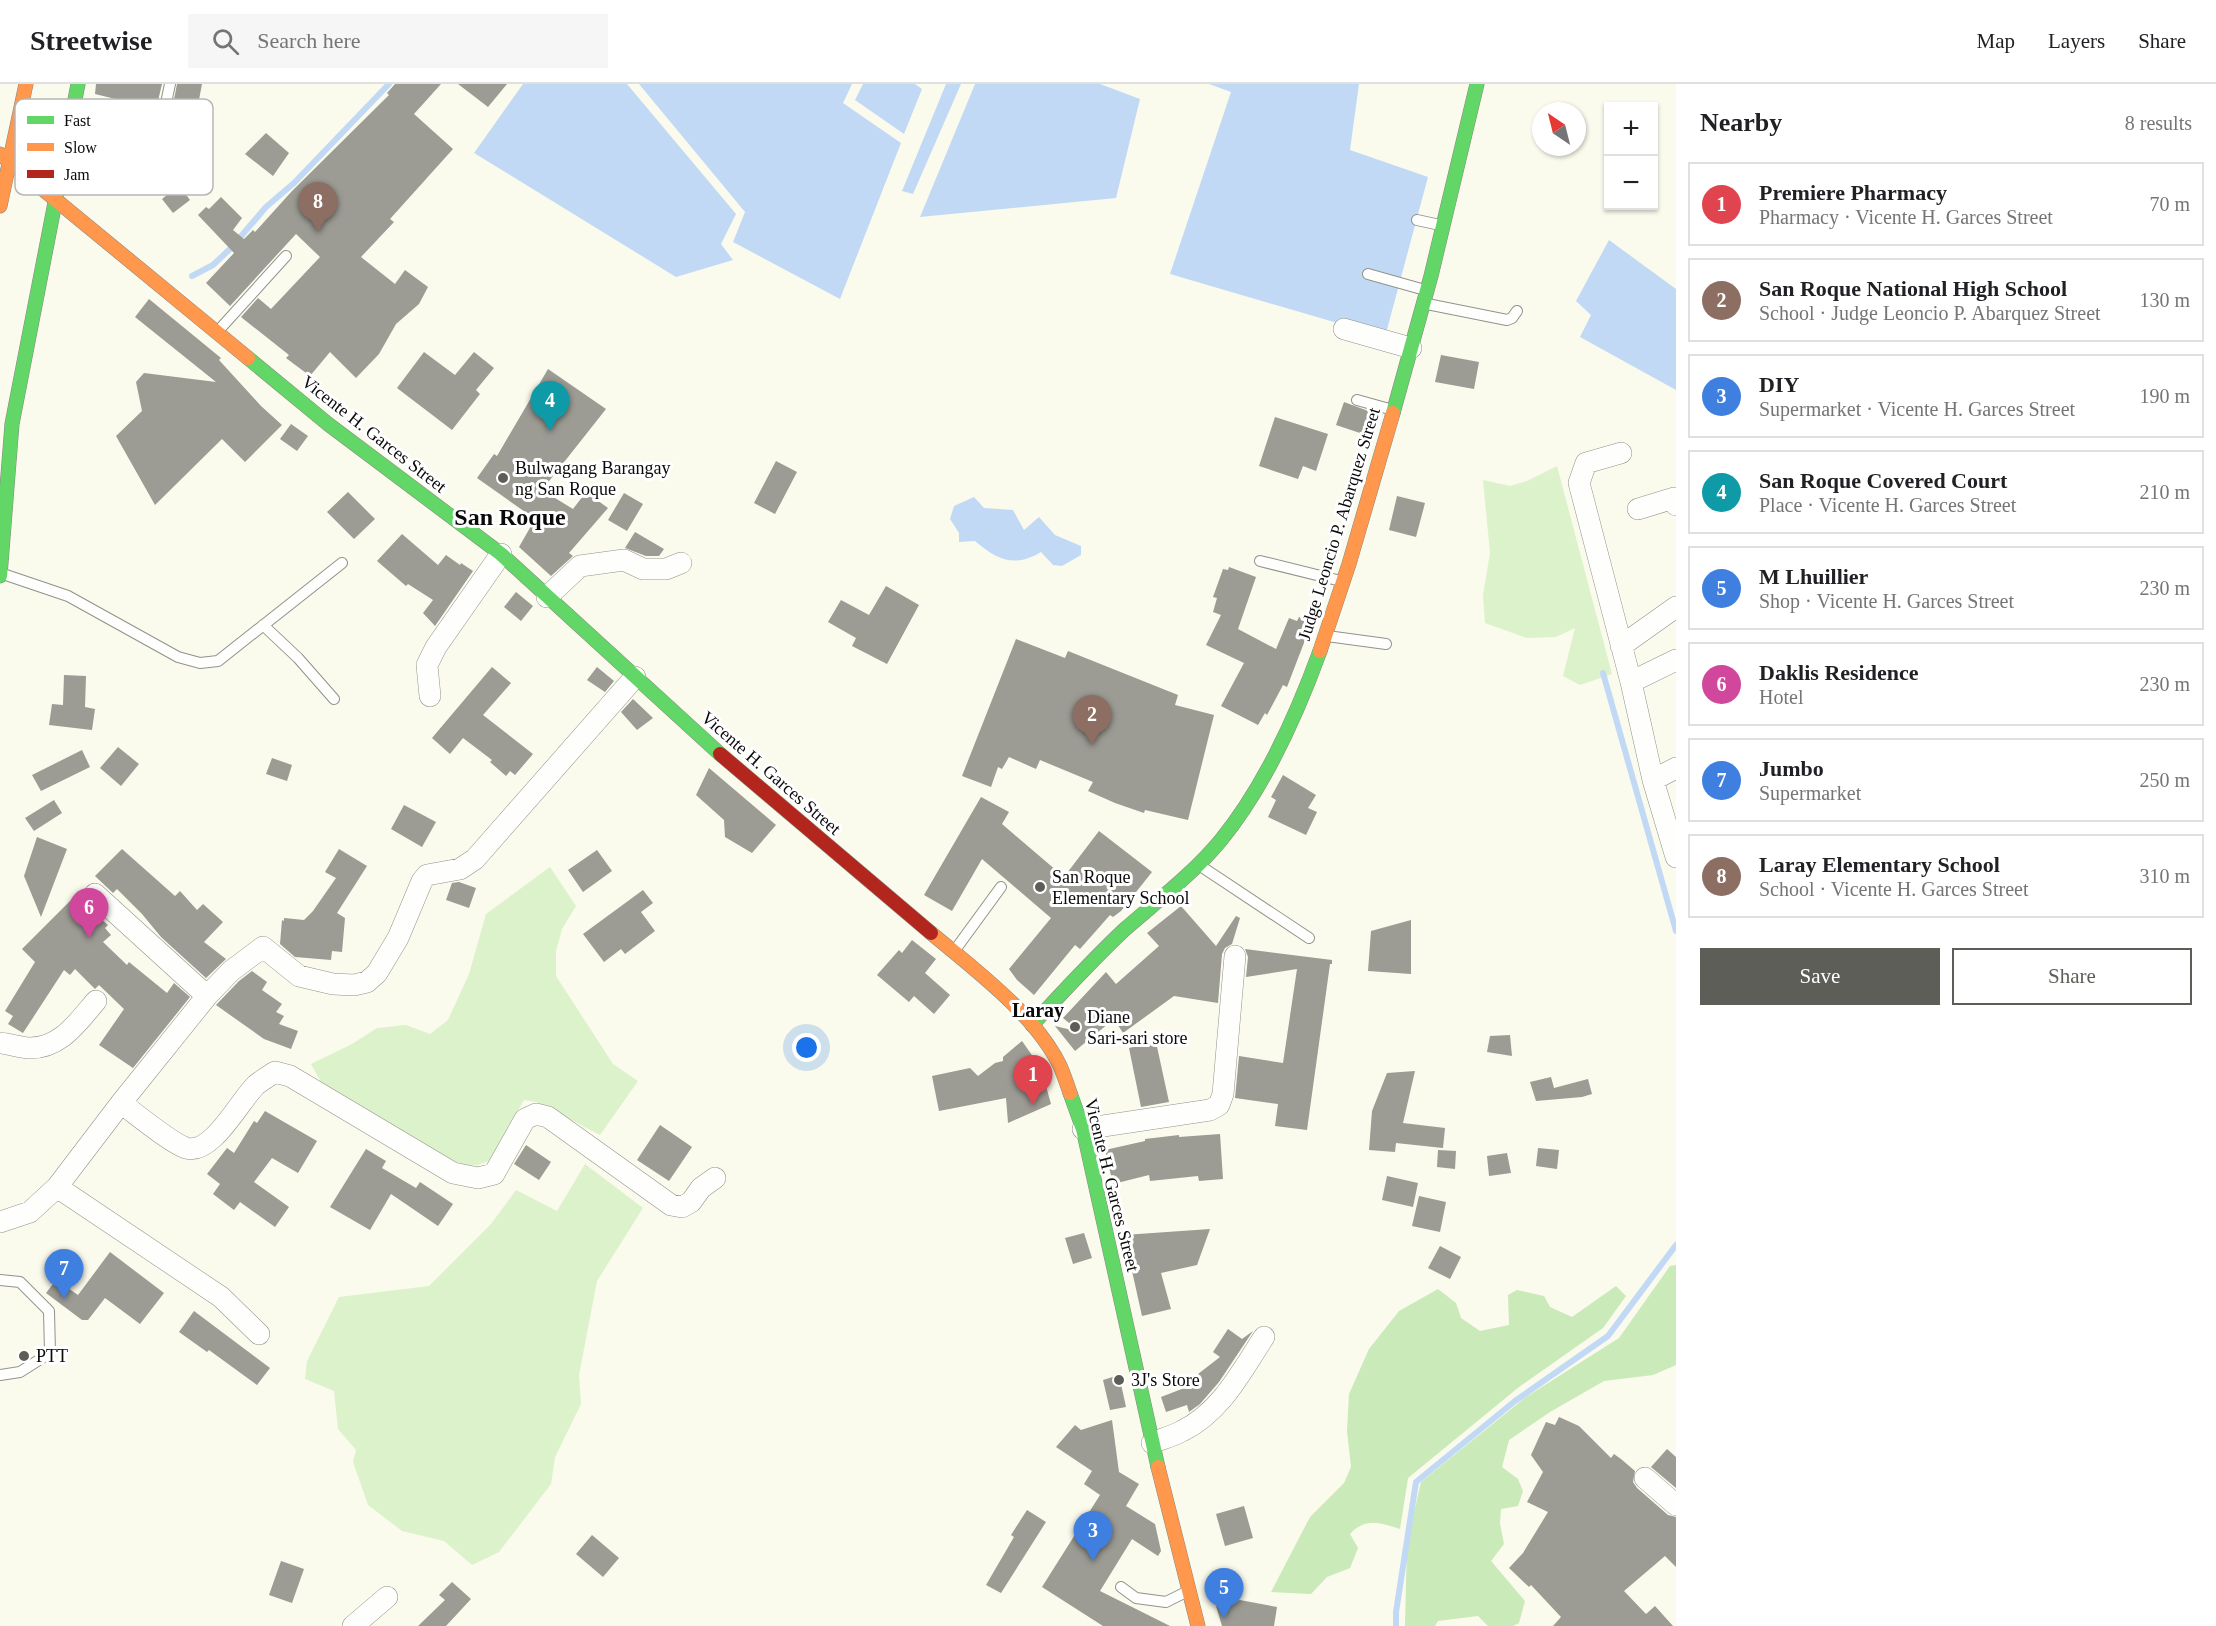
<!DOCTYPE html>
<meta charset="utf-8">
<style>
body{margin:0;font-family:"Times New Roman",serif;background:#f6f6f6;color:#202124}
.controls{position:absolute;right:18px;top:18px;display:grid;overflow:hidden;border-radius:0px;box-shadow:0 2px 4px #0004}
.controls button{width:54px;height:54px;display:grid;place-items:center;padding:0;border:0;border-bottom:2px solid #e0e0e0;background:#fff;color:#202124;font:30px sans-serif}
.compass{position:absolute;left:1532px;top:18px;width:54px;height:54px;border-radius:50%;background:#fff;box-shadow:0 2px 4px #0004;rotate:325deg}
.you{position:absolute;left:807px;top:964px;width:21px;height:21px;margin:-15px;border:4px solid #fff;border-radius:50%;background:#1a73e8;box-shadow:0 0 0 9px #1a73e833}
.badge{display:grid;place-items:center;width:39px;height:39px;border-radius:50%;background:#5e5e59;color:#fff;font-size:20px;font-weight:700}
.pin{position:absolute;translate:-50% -50px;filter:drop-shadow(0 2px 3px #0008)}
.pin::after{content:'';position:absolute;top:32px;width:21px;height:18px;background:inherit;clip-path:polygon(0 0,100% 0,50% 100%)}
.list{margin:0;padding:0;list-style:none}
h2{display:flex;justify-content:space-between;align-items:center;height:78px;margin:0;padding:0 24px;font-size:26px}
h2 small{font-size:20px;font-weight:400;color:#757577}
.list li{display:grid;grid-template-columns:39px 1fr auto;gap:18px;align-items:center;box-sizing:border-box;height:84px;margin:0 12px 12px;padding:0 12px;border:2px solid #e0e0e0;border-radius:0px}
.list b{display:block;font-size:22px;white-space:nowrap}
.list p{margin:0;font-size:20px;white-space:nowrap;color:#757577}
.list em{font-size:20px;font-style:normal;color:#757577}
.actions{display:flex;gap:12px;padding:18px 24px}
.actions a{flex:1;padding:14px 0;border:2px solid #5e5e59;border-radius:0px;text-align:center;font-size:21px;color:#5e5e59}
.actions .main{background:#5e5e59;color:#fff}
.icon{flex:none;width:33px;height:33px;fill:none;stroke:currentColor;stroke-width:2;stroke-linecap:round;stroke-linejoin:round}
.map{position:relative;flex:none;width:1676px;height:1542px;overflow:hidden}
header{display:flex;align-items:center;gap:36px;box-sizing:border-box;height:84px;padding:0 30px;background:#fff;border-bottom:2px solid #e0e0e0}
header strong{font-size:28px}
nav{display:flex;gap:33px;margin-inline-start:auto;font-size:21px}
.search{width:420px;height:54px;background:#f6f6f6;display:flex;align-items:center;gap:15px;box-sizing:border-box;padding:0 21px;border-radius:0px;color:#757577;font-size:22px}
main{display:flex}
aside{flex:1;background:#fff}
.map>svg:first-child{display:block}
.green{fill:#dcf2cb}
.forest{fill:#caeab9}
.water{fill:#c2d9f5}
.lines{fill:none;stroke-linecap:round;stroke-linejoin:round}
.stream{stroke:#c2d9f5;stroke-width:6}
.building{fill:#9c9b94}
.lane-casing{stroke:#92928c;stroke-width:12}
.street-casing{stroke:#92928c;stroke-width:22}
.fast-casing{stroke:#898983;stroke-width:15}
.slow-casing{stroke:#898983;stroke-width:15}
.jam-casing{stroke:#898983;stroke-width:15}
.lane{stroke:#fefefc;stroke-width:10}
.street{stroke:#fefefc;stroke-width:21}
.fast{stroke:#63d668;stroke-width:14}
.slow{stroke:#ff974d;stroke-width:14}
.jam{stroke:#b3261e;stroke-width:14}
.poi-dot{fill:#5e5e59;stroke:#fff;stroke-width:2}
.labels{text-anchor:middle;stroke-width:6;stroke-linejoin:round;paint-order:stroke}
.street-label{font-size:18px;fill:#0a0a0a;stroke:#fff}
.poi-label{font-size:18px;fill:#0a0a0a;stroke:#fff;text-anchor:start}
.neighbourhood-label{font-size:20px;font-weight:bold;fill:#0a0a0a;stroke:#fff}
.district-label{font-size:24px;font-weight:bold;fill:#0a0a0a;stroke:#fff}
.key{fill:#fff;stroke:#b6b6b6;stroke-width:1.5}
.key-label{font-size:16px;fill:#0a0a0a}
</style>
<header>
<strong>Streetwise</strong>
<div class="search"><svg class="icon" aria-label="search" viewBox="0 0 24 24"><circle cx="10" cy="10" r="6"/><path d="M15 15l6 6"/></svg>Search here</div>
<nav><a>Map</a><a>Layers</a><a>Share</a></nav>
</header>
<main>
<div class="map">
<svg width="1676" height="1542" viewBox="0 0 1676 1542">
<rect width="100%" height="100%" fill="#fafaed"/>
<path class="green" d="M1557 382 1612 590 1580 601 1563 592 1575 544 1556 553 1527 554 1485 539 1483 511 1490 469 1483 396 1510 402 1527 397Z
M550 783 576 822 562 845 556 867V892L613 980 638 997 600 1051 537 1018 524 1016 489 1077 478 1081 465 1082 427 1064 322 1000 311 980 352 960 377 944 406 941 430 950 448 936 469 890 486 830Z
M585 1080 643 1124 597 1197 579 1291 581 1320 555 1373 551 1400 499 1468 472 1481 444 1457 402 1447 368 1421 353 1378 356 1366 338 1345 334 1307 305 1295 307 1277 339 1213 429 1202 491 1140 516 1106 557 1127Z"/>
<path class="forest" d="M1676 1181V1281L1653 1291 1604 1297 1550 1328 1509 1356 1502 1383 1518 1395 1523 1407 1518 1422 1501 1425 1500 1439 1504 1460 1491 1477 1525 1517 1519 1539 1513 1542H1488L1478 1532 1438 1537 1435 1542H1405L1407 1459 1421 1398 1526 1313 1619 1254 1670 1182Z
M1616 1202 1626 1212 1603 1244 1519 1303 1408 1394 1400 1445C1381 1439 1365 1433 1350 1450L1358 1464 1350 1484 1327 1493 1311 1510 1271 1508 1310 1433 1344 1399 1351 1383 1347 1347 1349 1310 1369 1265 1399 1227 1438 1205 1456 1219 1461 1234 1480 1247 1509 1241 1508 1211 1517 1206 1544 1212 1550 1223 1572 1233Z"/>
<path class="water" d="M523 0H627L736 130 721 160 733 176 676 193 474 69Z
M639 0H852L843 19 901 59 840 215 733 158 745 128Z
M863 0H915L922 5 904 50 855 16Z
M946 0H961L913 110 902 107Z
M975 0H1100L1140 15 1116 114 920 133Z
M1209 0H1359L1350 66 1428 93 1385 253 1170 190 1231 8Z
M1609 156 1676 205V306L1580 253 1591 231 1576 217Z
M974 413 984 424 1013 426 1024 446 1039 433 1055 451 1081 462V471L1062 482 1053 481 1041 468C1015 484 997 476 975 457L959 458V449L950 435 954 422Z"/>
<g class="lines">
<path class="stream" d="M192 192 213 181 231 164 266 123 294 99 389 0
M1603 589 1676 847
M1396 1542V1528L1416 1398 1515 1317 1608 1252 1676 1161"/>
</g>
<path class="building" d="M96 0H162L157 21 132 19 95 10Z
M177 0H202L194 42 167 37 172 26Z
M395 0H441L414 30 453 65 390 135 394 138 361 173 395 200 405 186 428 203 419 220 396 240 379 270 356 294 330 268 310 292 286 274 289 271 241 233 258 214 271 225 320 173 296 150 230 222 206 199 234 169 198 131 206 123 209 125 221 113 242 134 233 146 244 155 253 146 255 148 292 107 389 11 387 9Z
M458 0H507L488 23Z
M266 49 289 69 273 92 245 70Z
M179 101 190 116 173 129 162 115Z
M149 215 221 274 219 276 261 322 282 341 245 378 222 355 155 421 116 352 142 327 136 298 144 289 216 298 135 233Z
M424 268 455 291 474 268 494 284 476 306 480 310 452 346 397 304Z
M1441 271 1479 278 1474 305 1435 298Z
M548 285 606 325 542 406 573 425 586 408 608 424 569 469 573 472 551 492 519 463 535 435 477 394 494 370 497 372Z
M1344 318 1371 328 1363 350 1336 341Z
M1275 333 1328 350 1316 387 1303 382 1298 395 1259 382Z
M291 340 308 352 297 367 280 355Z
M776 377 797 388 775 430 754 419Z
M348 408 375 435 354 455 327 428Z
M624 409 643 420 627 447 608 436Z
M1397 412 1425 419 1416 453 1389 446Z
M635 448 664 465 659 472H646L625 464Z
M402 450 438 481 446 471 460 481 461 479 473 487 435 542 423 529 433 516 408 500 406 502 377 477Z
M1229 483 1256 493 1238 545 1276 565 1289 534 1297 537 1299 533 1312 538 1287 603 1283 601 1267 631 1265 629 1258 641 1221 622 1244 579 1206 561 1221 531 1213 528 1217 514 1213 513 1223 485 1228 486Z
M886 502 919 521 887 580 852 562 856 554 828 538 841 516 869 531Z
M516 508 533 522 521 537 504 523Z
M1016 555 1065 574 1068 567 1178 611 1175 621 1214 631 1188 736 1145 726 1144 729 1115 719 1088 707 1093 698 1040 676 1036 685 1009 673 1002 685 998 683 991 703 962 692Z
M492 583 511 599 483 631 533 670 515 691 510 687 506 692 490 678 492 676 463 654 450 670 432 654Z
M597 583 614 597 605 608 587 596Z
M64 591 86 592 85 623 95 625 92 646 49 641 52 620 63 621Z
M633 615 653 634 637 646 621 628Z
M118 663 139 680 121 702 100 684Z
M82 666 90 683 41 707 32 691Z
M272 674 292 681 287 697 266 690Z
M709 684 776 741 752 769 725 753 724 736 696 711Z
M1283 691 1316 711 1308 724 1317 728 1306 751 1268 733 1276 716 1271 713Z
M981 713 1009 728 1002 740 1064 793 1099 747 1152 788 1121 827 1113 833 1110 831 1080 865 1075 861 1034 911 1017 896 1009 885 1051 834 982 775 952 827 924 811Z
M54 716 62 729 34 747 25 734Z
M404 721 436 738 422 763 391 745Z
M37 753 67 765 41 833 24 792Z
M122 765 175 812 180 807 197 826 203 820 223 838 204 858 226 875 206 894 161 853 142 830 117 805 113 809 95 792Z
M339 765 367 782 337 829 345 834 342 868 332 867 331 876 295 873 280 860 282 836 284 837V834L304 836 313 827 336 794 325 788Z
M597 766 612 787 583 808 568 786Z
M459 798 476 804 469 824 446 816 452 799Z
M643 806 653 819 641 828 655 847 625 870 621 865 604 878 583 850Z
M74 813 92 827 108 841 105 844 111 851 103 858 127 881 129 878 167 909 174 899 190 913 133 984 99 961 124 925 99 901 95 905 75 885 70 891 64 886 23 949 8 940 13 932 5 927 35 878 22 865Z
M1181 822 1216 862 1236 832 1240 834 1232 860 1225 864 1222 870 1218 919 1174 912 1123 949 1114 935 1075 967 1055 942 1080 948 1063 934 1106 888 1116 900 1159 862 1147 849Z
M1411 836V890L1368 887 1371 847Z
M912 856 936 875 925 889 950 911 934 930 914 912 909 918 877 891 899 866 902 869Z
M1245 865 1332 876V880H1330L1307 1046 1275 1042 1278 1020 1235 1014 1239 972 1283 979 1297 885 1246 893 1248 873Z
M252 887 267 898 262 906 282 920 276 928 284 932 279 940 298 947 291 965 264 955 216 921 239 897Z
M1510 951 1512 972 1487 968 1490 952Z
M1022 957 1041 984 1051 1020 1008 1039 1006 1014 939 1027 932 992 970 984 978 992 995 979 1003 977V973Z
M1156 958 1169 1018 1141 1023 1129 964Z
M1415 987 1403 1039 1445 1044 1443 1064 1396 1059 1395 1068 1369 1066 1372 1027 1387 989Z
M1551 993 1554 1004 1588 995 1592 1010 1582 1013 1536 1017 1530 998Z
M265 1027 317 1057 298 1089 272 1074 254 1098 289 1123 275 1143 240 1118 234 1126 213 1110 220 1100 207 1090 227 1064 234 1069 254 1037 257 1039Z
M660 1041 692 1063 669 1097 637 1076Z
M1220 1050 1223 1095 1199 1097 1198 1092 1150 1097 1149 1091 1113 1100 1105 1066 1145 1057V1055L1179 1051V1053Z
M526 1061 551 1078 539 1096 514 1080Z
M1538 1064 1559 1066 1557 1085 1536 1082Z
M366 1065 386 1077 382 1084 416 1104 420 1098 453 1120 438 1142 391 1110 370 1146 330 1123Z
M1438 1066 1456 1067 1455 1085 1437 1083Z
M1507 1069 1511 1089 1489 1092 1487 1072Z
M1387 1092 1418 1099 1413 1123 1382 1116Z
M1419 1112 1446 1118 1440 1148 1412 1142Z
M1210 1145 1197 1181 1161 1189 1171 1225 1142 1232 1124 1151Z
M1084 1149 1092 1174 1073 1180 1065 1154Z
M1440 1162 1461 1173 1450 1195 1428 1184Z
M110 1168 164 1209 140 1240 105 1214 88 1236H82L46 1209 56 1196 78 1211Z
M194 1227 270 1284 257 1301 209 1266 207 1268 179 1248Z
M1228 1245 1242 1255 1253 1247 1219 1298 1200 1320 1189 1328 1187 1321 1166 1328 1161 1313 1200 1298 1198 1290 1220 1273 1213 1268Z
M1119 1291 1126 1323 1110 1326 1103 1296Z
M1559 1333 1579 1342 1611 1374 1614 1370 1621 1375 1635 1387 1633 1398 1637 1404 1668 1431 1676 1433V1483L1665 1472 1624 1507 1646 1530 1655 1522 1673 1542H1553L1561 1533 1531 1501 1529 1503 1509 1484 1523 1469 1548 1428 1527 1418 1543 1388 1531 1371 1546 1338 1555 1341Z
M1112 1336 1119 1388 1139 1400 1126 1422 1155 1440 1161 1467 1158 1472 1132 1455 1100 1507 1170 1542H1103L1042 1503 1100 1411 1084 1400 1092 1387 1056 1363 1075 1341 1081 1346Z
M1667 1365 1676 1373V1404L1651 1383Z
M1244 1422 1253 1454 1225 1462 1216 1430Z
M1027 1426 1046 1438 1001 1509 986 1501 1014 1453 1011 1451Z
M592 1451 619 1474 603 1493 576 1470Z
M281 1477 304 1485 292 1519 269 1511Z
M452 1498 471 1515 446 1542H418L445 1516 439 1511Z
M1240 1516 1277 1523 1274 1542H1222L1216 1522Z"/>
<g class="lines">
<g class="lane-casing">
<path id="lane" d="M77 22 160 29 165 24 170 0
M1417 136 1440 141
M1368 190 1425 206
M1427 220 1507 236 1512 234 1517 227
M218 247 286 172
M1357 316 1393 326
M1260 477 1341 497
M3 490 68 512 178 573 200 579 218 577 342 479
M263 541 298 574 334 615
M1327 552 1386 560
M1199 781 1309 854
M955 866 1001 803
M0 1196 20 1198 49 1227 50 1269 20 1288 0 1291
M1121 1503 1136 1514 1166 1518 1186 1508"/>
</g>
<g class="street-casing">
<path id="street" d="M1344 245 1411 264
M1621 369 1586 379 1579 399 1631 598 1653 696 1676 773
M1638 425 1674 414 1676 421
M547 513 580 482 624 476 643 485H666L681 479
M1621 562 1676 523
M1631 598 1676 576
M430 612 427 581 436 563 501 470
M1653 696 1676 684
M95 810 207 912
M0 959C9 960 19 963 28 964 60 965 77 939 96 917
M121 1019C136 1030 171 1059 186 1064 212 1072 240 1016 256 1001 262 996 269 992 275 988L290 992 453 1089 478 1094 494 1090 525 1035 536 1030 548 1033 671 1121 682 1123 691 1118 701 1104 715 1094
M1083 1045 1210 1026 1219 1021 1223 1010 1235 872
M57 1103 221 1213 259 1250
M0 1138 30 1128 57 1103 121 1019 207 912 231 887 263 863 299 892 333 900 354 901 367 898 377 889 398 854 422 797 427 791 460 785 475 775 635 593
M1152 1359C1162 1355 1173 1352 1182 1347 1221 1328 1241 1288 1264 1253
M1645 1394 1676 1421
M353 1542 387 1513"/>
</g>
<g class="fast-casing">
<path id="fast" d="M248 274 328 340 501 470 720 670
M1393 329 1431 192 1477 0
M0 492 12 340 78 0
M1032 941C1062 909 1092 876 1124 846 1157 817 1193 790 1221 756 1265 702 1296 633 1320 567
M1070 1009 1083 1045 1158 1383"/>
</g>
<g class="slow-casing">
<path id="slow" d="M0 70 248 274
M0 122 26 0
M1320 567 1349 480 1393 329
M931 849C974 885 1036 931 1060 982 1064 991 1067 1000 1070 1009
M1158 1383 1198 1542"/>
</g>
<g class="jam-casing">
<path id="jam" d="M720 670 931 849"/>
</g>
<use href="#lane" class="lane"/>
<use href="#street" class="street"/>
<use href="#fast" class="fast"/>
<use href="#slow" class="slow"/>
<use href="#jam" class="jam"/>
</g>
<g class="poi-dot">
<circle cx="503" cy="394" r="6"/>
<circle cx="1040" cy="803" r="6"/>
<circle cx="1075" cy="943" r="6"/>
<circle cx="24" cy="1272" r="6"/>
<circle cx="1119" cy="1296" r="6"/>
</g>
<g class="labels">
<g class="street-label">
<text transform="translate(374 350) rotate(38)" y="6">Vicente H. Garces Street</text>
<text transform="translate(1339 440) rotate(-73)" y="6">Judge Leoncio P. Abarquez Street</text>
<text transform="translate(771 689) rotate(41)" y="6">Vicente H. Garces Street</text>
<text transform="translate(1112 1101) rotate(76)" y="6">Vicente H. Garces Street</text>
</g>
<g class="poi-label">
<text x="515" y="390">Bulwagang Barangay<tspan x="515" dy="21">ng San Roque</tspan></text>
<text x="1052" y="799">San Roque<tspan x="1052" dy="21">Elementary School</tspan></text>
<text x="1087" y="939">Diane<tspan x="1087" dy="21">Sari-sari store</tspan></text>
<text x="36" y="1278">PTT</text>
<text x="1131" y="1302">3J's Store</text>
</g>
<g class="neighbourhood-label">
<text x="1038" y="933">Laray</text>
</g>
<g class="district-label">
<text x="510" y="441">San Roque</text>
</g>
</g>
<rect x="15" y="15" width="198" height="96" rx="9" class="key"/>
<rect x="27" y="32" width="27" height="8" fill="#63d668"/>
<rect x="27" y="59" width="27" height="8" fill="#ff974d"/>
<rect x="27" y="86" width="27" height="8" fill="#b3261e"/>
<g class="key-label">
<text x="64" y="42">Fast</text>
<text x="64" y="69">Slow</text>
<text x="64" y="96">Jam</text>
</g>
</svg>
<div class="controls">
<button>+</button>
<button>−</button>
</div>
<svg class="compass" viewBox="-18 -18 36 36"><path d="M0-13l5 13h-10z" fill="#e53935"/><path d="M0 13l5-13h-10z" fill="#757577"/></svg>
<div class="you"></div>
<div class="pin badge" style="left:1033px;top:1021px;background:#e0444e">1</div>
<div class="pin badge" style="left:1092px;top:661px;background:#8d6e63">2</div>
<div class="pin badge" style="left:1093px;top:1477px;background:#3f7fe0">3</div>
<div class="pin badge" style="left:550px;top:347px;background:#0f9aa8">4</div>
<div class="pin badge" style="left:1224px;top:1534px;background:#3f7fe0">5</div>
<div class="pin badge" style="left:89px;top:854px;background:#d1479c">6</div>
<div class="pin badge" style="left:64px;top:1215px;background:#3f7fe0">7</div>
<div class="pin badge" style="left:318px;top:148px;background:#8d6e63">8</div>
</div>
<aside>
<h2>Nearby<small>8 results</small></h2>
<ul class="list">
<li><span class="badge" style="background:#e0444e">1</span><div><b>Premiere Pharmacy</b><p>Pharmacy · Vicente H. Garces Street</p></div><em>70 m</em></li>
<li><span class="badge" style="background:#8d6e63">2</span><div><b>San Roque National High School</b><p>School · Judge Leoncio P. Abarquez Street</p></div><em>130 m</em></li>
<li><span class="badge" style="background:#3f7fe0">3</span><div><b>DIY</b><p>Supermarket · Vicente H. Garces Street</p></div><em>190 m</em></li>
<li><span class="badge" style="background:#0f9aa8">4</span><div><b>San Roque Covered Court</b><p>Place · Vicente H. Garces Street</p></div><em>210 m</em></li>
<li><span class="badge" style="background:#3f7fe0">5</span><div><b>M Lhuillier</b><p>Shop · Vicente H. Garces Street</p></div><em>230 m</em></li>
<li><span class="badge" style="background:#d1479c">6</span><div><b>Daklis Residence</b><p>Hotel</p></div><em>230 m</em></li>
<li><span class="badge" style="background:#3f7fe0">7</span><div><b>Jumbo</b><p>Supermarket</p></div><em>250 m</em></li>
<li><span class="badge" style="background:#8d6e63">8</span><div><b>Laray Elementary School</b><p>School · Vicente H. Garces Street</p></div><em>310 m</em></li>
</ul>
<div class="actions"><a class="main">Save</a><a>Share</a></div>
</aside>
</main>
